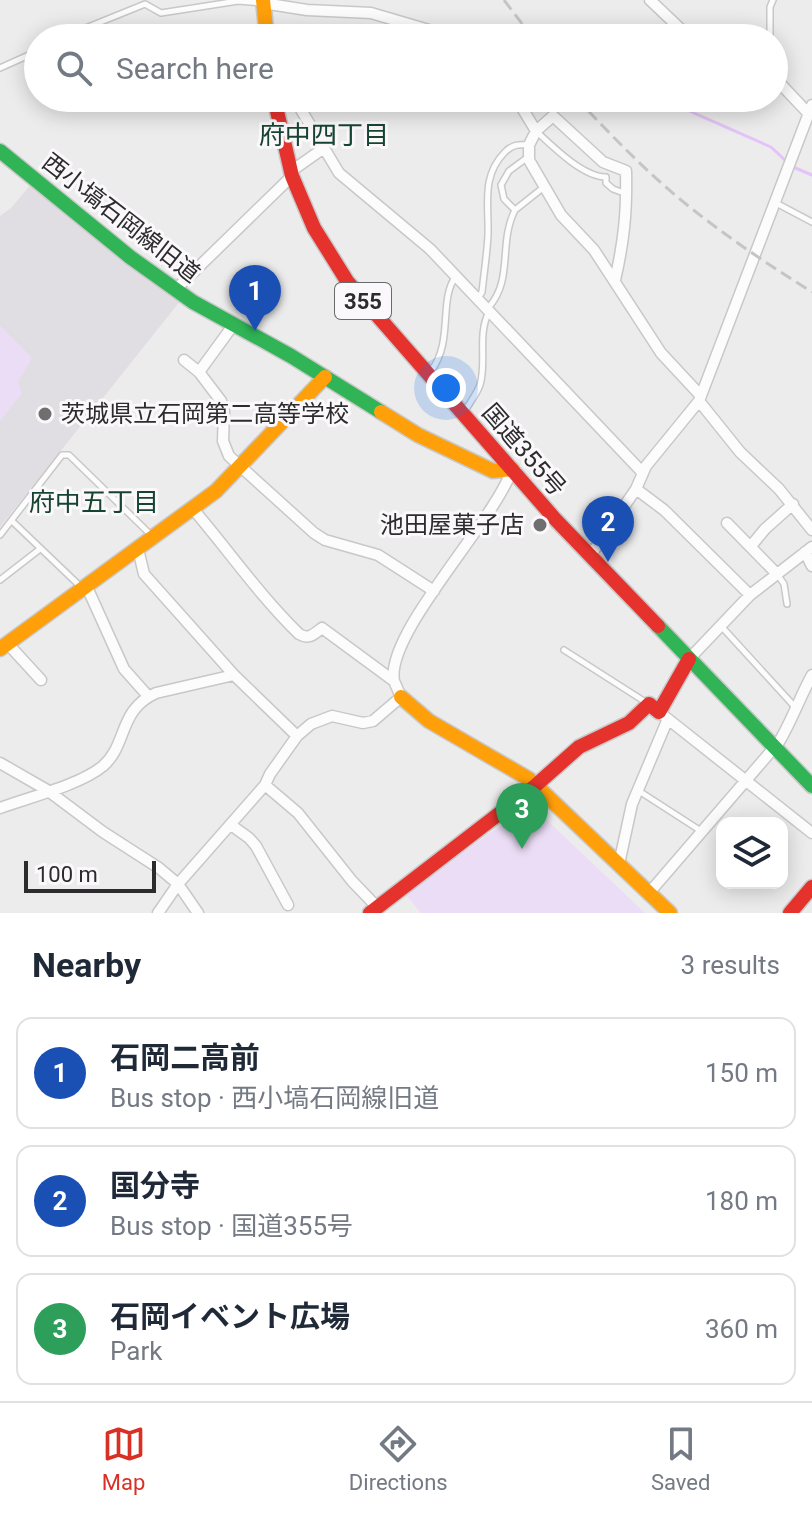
<!DOCTYPE html>
<meta charset="utf-8">
<style>
body{margin:0;font-family:Roboto,"Noto Sans JP",sans-serif;background:#f2f2f3;color:#1f2937}
.controls{position:absolute;right:24px;bottom:24px;display:grid;overflow:hidden;border-radius:16px;box-shadow:0 4px 20px #0003}
.controls button{width:72px;height:72px;display:grid;place-items:center;padding:0;border:0;border-bottom:2px solid #e0e1e3;background:#fff;color:#1f2937;font:40px sans-serif}
.scale{position:absolute;left:24px;bottom:20px;width:132px;box-sizing:border-box;padding-left:8px;border:4px solid #2d2c2d;border-top:0;font-size:22px;line-height:28px;white-space:nowrap;color:#2d2c2d;-webkit-text-stroke:6px #faf8fb;paint-order:stroke}
.you{position:absolute;left:446px;top:388px;width:28px;height:28px;margin:-20px;border:6px solid #fff;border-radius:50%;background:#1a73e8;box-shadow:0 0 0 12px #1a73e833}
.badge{display:grid;place-items:center;width:52px;height:52px;border-radius:50%;background:#d93025;color:#fff;font-size:26px;font-weight:700}
.pin{position:absolute;translate:-50% -66px;filter:drop-shadow(0 2px 4px #0008)}
.pin::after{content:'';position:absolute;top:42px;width:28px;height:24px;background:inherit;clip-path:polygon(0 0,100% 0,50% 100%)}
.list{margin:0;padding:0;list-style:none}
h2{display:flex;justify-content:space-between;align-items:center;height:104px;margin:0;padding:0 32px;font-size:34px}
h2 small{font-size:26px;font-weight:400;color:#747a83}
.list li{display:grid;grid-template-columns:52px 1fr auto;gap:24px;align-items:center;box-sizing:border-box;height:112px;margin:0 16px 16px;padding:0 16px;border:2px solid #e0e1e3;border-radius:16px}
.list b{display:block;font-size:30px;white-space:nowrap}
.list p{margin:0;font-size:26px;white-space:nowrap;color:#747a83}
.list em{font-size:26px;font-style:normal;color:#747a83}
.icon{flex:none;width:44px;height:44px;fill:none;stroke:currentColor;stroke-width:2;stroke-linecap:round;stroke-linejoin:round}
.map{position:relative;flex:none;width:812px;height:913px;overflow:hidden}
.search{position:absolute;background:#fff;box-shadow:0 4px 20px #0003;left:24px;right:24px;top:24px;height:88px;display:flex;align-items:center;gap:20px;box-sizing:border-box;padding:0 28px;border-radius:44px;color:#747a83;font-size:30px}
.sheet{height:488px;background:#fff}
nav{display:flex;justify-content:space-around;align-items:center;box-sizing:border-box;height:112px;border-top:2px solid #e0e1e3;background:#fff;font-size:22px;color:#747a83}
nav a{display:grid;justify-items:center;gap:4px}
nav .on{color:#d93025}
.map>svg:first-child{display:block}
.built{fill:#e1dee3}
.green{fill:#ecddf6}
.lines{fill:none;stroke-linecap:round;stroke-linejoin:round}
.stream{stroke:#e4c3f8;stroke-width:3}
.lane-casing{stroke:#c8c8c9;stroke-width:8}
.street-casing{stroke:#c8c8c9;stroke-width:13}
.fast-casing{stroke:#c8c8c9;stroke-width:17}
.slow-casing{stroke:#c8c8c9;stroke-width:17}
.jam-casing{stroke:#c8c8c9;stroke-width:17}
.lane{stroke:#fcfcfc;stroke-width:5}
.street{stroke:#fcfcfc;stroke-width:10}
.fast{stroke:#30b455;stroke-width:14}
.slow{stroke:#ff9f0a;stroke-width:14}
.jam{stroke:#e5322d;stroke-width:14}
.rail{stroke:#c5c5c6;stroke-width:3;stroke-dasharray:12 6;stroke-linecap:butt}
.poi-dot{fill:#706f70;stroke:#faf8fb;stroke-width:3}
.labels{text-anchor:middle;stroke-width:6;stroke-linejoin:round;paint-order:stroke}
.shield{fill:#faf8fb;stroke:#6a696b;stroke-width:2}
.shield-label{font-size:22px;font-weight:bold;fill:#2d2c2d}
.street-label{font-size:24px;fill:#2d2c2d;stroke:#faf8fb}
.poi-label{font-size:24px;fill:#2d2c2d;stroke:#faf8fb;text-anchor:start}
.neighbourhood-label{font-size:26px;fill:#174431;stroke:#faf8fb}
</style>
<div class="map">
<svg width="812" height="913" viewBox="0 0 812 913">
<rect width="100%" height="100%" fill="#ececed"/>
<path class="built" d="M32 183 181 300 0 527V216L11 208Z"/>
<path class="green" d="M0 326 32 358 18 382 22 393 0 421Z
M530 804 645 913H421L405 894Z"/>
<g class="lines">
<path class="stream" d="M660 98 771 147 787 162
M793 167 812 175"/>
<g class="lane-casing">
<path id="lane" d="M61 38 145 4 161 13 238 1 261 3
M770 38V7L773 0
M0 68 38 51
M536 131C552 146 583 177 606 177V183L613 189 624 193
M776 203 812 222
M515 210 504 199 501 185 509 171 528 157
M478 298 482 292C484 273 487 254 488 235 489 205 481 176 505 152 512 145 518 144 528 145
M488 308C514 280 498 243 515 210L544 187
M431 371C454 341 438 300 456 276
M467 408C471 401 477 393 480 385 487 362 477 334 489 312
M12 521 81 587
M0 535 62 455H69L153 537
M777 574 784 584 787 604
M0 580 40 549
M721 626 795 707
M564 650 647 703
M639 791 701 831"/>
</g>
<g class="street-casing">
<path id="street" d="M650 0 690 38
M263 3 307 10 371 13 456 38
M774 77 809 114
M294 98 339 173 430 249 642 472
M516 98 536 131 529 145V160L561 215 594 250 661 353 701 396
M536 131 553 116 603 162 626 171C627 211 624 241 615 280
M290 172 324 148
M175 290 292 176
M184 360 199 372 221 401 224 411 223 441 229 456 314 533 325 540 378 555 434 591
M199 372 234 324
M699 401 740 452 779 489 812 530
M636 489 664 510 750 595
M727 523 776 573
M751 546 765 529 793 504
M138 549 144 574 234 675
M805 552 812 566
M590 556 636 489 646 466 699 401 812 105
M86 585 124 669 148 696
M8 644 41 680
M689 659 750 595 812 547
M394 681C385 633 496 520 512 469
M659 712 812 833
M0 763 47 790 103 832 159 868 178 884 198 913
M265 785 298 813 352 881 377 907
M0 808C30 797 80 785 103 766 128 744 118 710 156 693L234 675 297 736 311 724 332 716 363 723 373 721 401 697 394 681 322 628C314 634 309 640 299 634 259 595 229 551 193 509
M231 825 249 838 256 846 288 905
M619 864 632 804 667 721
M649 893 779 742C792 720 800 697 812 675
M158 913 178 884 265 785 270 774 297 736"/>
</g>
<g class="fast-casing">
<path id="fast" d="M0 151 130 257 193 302 291 356 381 412
M658 626 812 786"/>
</g>
<g class="slow-casing">
<path id="slow" d="M263 0 267 38
M381 412 418 435 493 471 512 469
M0 649 216 491 325 377
M401 697 429 721 529 779 670 913"/>
</g>
<g class="jam-casing">
<path id="jam" d="M274 98 292 176 314 228 347 281 555 519 658 626
M370 913 535 786 579 747 629 723 649 704 659 712 689 659
M790 913 812 887"/>
</g>
<use href="#lane" class="lane"/>
<use href="#street" class="street"/>
<use href="#fast" class="fast"/>
<use href="#slow" class="slow"/>
<use href="#jam" class="jam"/>
<path class="rail" d="M504 0 533 38
M576 98C614 138 652 178 696 212 733 241 772 267 812 292"/>
</g>
<g class="poi-dot">
<circle cx="45" cy="414" r="8"/>
<circle cx="540" cy="525" r="8"/>
</g>
<g class="labels">
<rect class="shield" x="335" y="283" width="56" height="36" rx="6"/>
<g class="shield-label">
<text x="363" y="309">355</text>
</g>
<g class="street-label">
<text transform="translate(121 218) rotate(38)" y="8">西小塙石岡線旧道</text>
<text transform="translate(524 450) rotate(49)" y="8">国道355号</text>
</g>
<g class="poi-label">
<text x="61" y="422">茨城県立石岡第二高等学校</text>
<text x="524" y="533" text-anchor="end">池田屋菓子店</text>
</g>
<g class="neighbourhood-label">
<text x="324" y="144">府中四丁目</text>
<text x="94" y="511">府中五丁目</text>
</g>
</g>
</svg>
<div class="controls">
<button><svg class="icon" aria-label="layers" viewBox="0 0 24 24"><path d="M12 4l9 5-9 5-9-5zM3 14l9 5 9-5"/></svg></button>
</div>
<div class="scale">100 m</div>
<div class="you"></div>
<div class="pin badge" style="left:255px;top:331px;background:#1a4fb4">1</div>
<div class="pin badge" style="left:608px;top:562px;background:#1a4fb4">2</div>
<div class="pin badge" style="left:522px;top:849px;background:#2e9e5b">3</div>
<div class="search"><svg class="icon" aria-label="search" viewBox="0 0 24 24"><circle cx="10" cy="10" r="6"/><path d="M15 15l6 6"/></svg>Search here</div>
</div>
<section class="sheet">
<h2>Nearby<small>3 results</small></h2>
<ul class="list">
<li><span class="badge" style="background:#1a4fb4">1</span><div><b>石岡二高前</b><p>Bus stop · 西小塙石岡線旧道</p></div><em>150 m</em></li>
<li><span class="badge" style="background:#1a4fb4">2</span><div><b>国分寺</b><p>Bus stop · 国道355号</p></div><em>180 m</em></li>
<li><span class="badge" style="background:#2e9e5b">3</span><div><b>石岡イベント広場</b><p>Park</p></div><em>360 m</em></li>
</ul>
</section>
<nav>
<a class="on"><svg class="icon" aria-label="map" viewBox="0 0 24 24"><path d="M3 6l6-2 6 2 6-2v14l-6 2-6-2-6 2zM9 4v14M15 6v14"/></svg>Map</a>
<a><svg class="icon" aria-label="directions" viewBox="0 0 24 24"><path d="M12 3l9 9-9 9-9-9zM9 14v-3h6M13 9l2 2-2 2"/></svg>Directions</a>
<a><svg class="icon" aria-label="saved" viewBox="0 0 24 24"><path d="M7 4h10v16l-5-4-5 4z"/></svg>Saved</a>
</nav>
